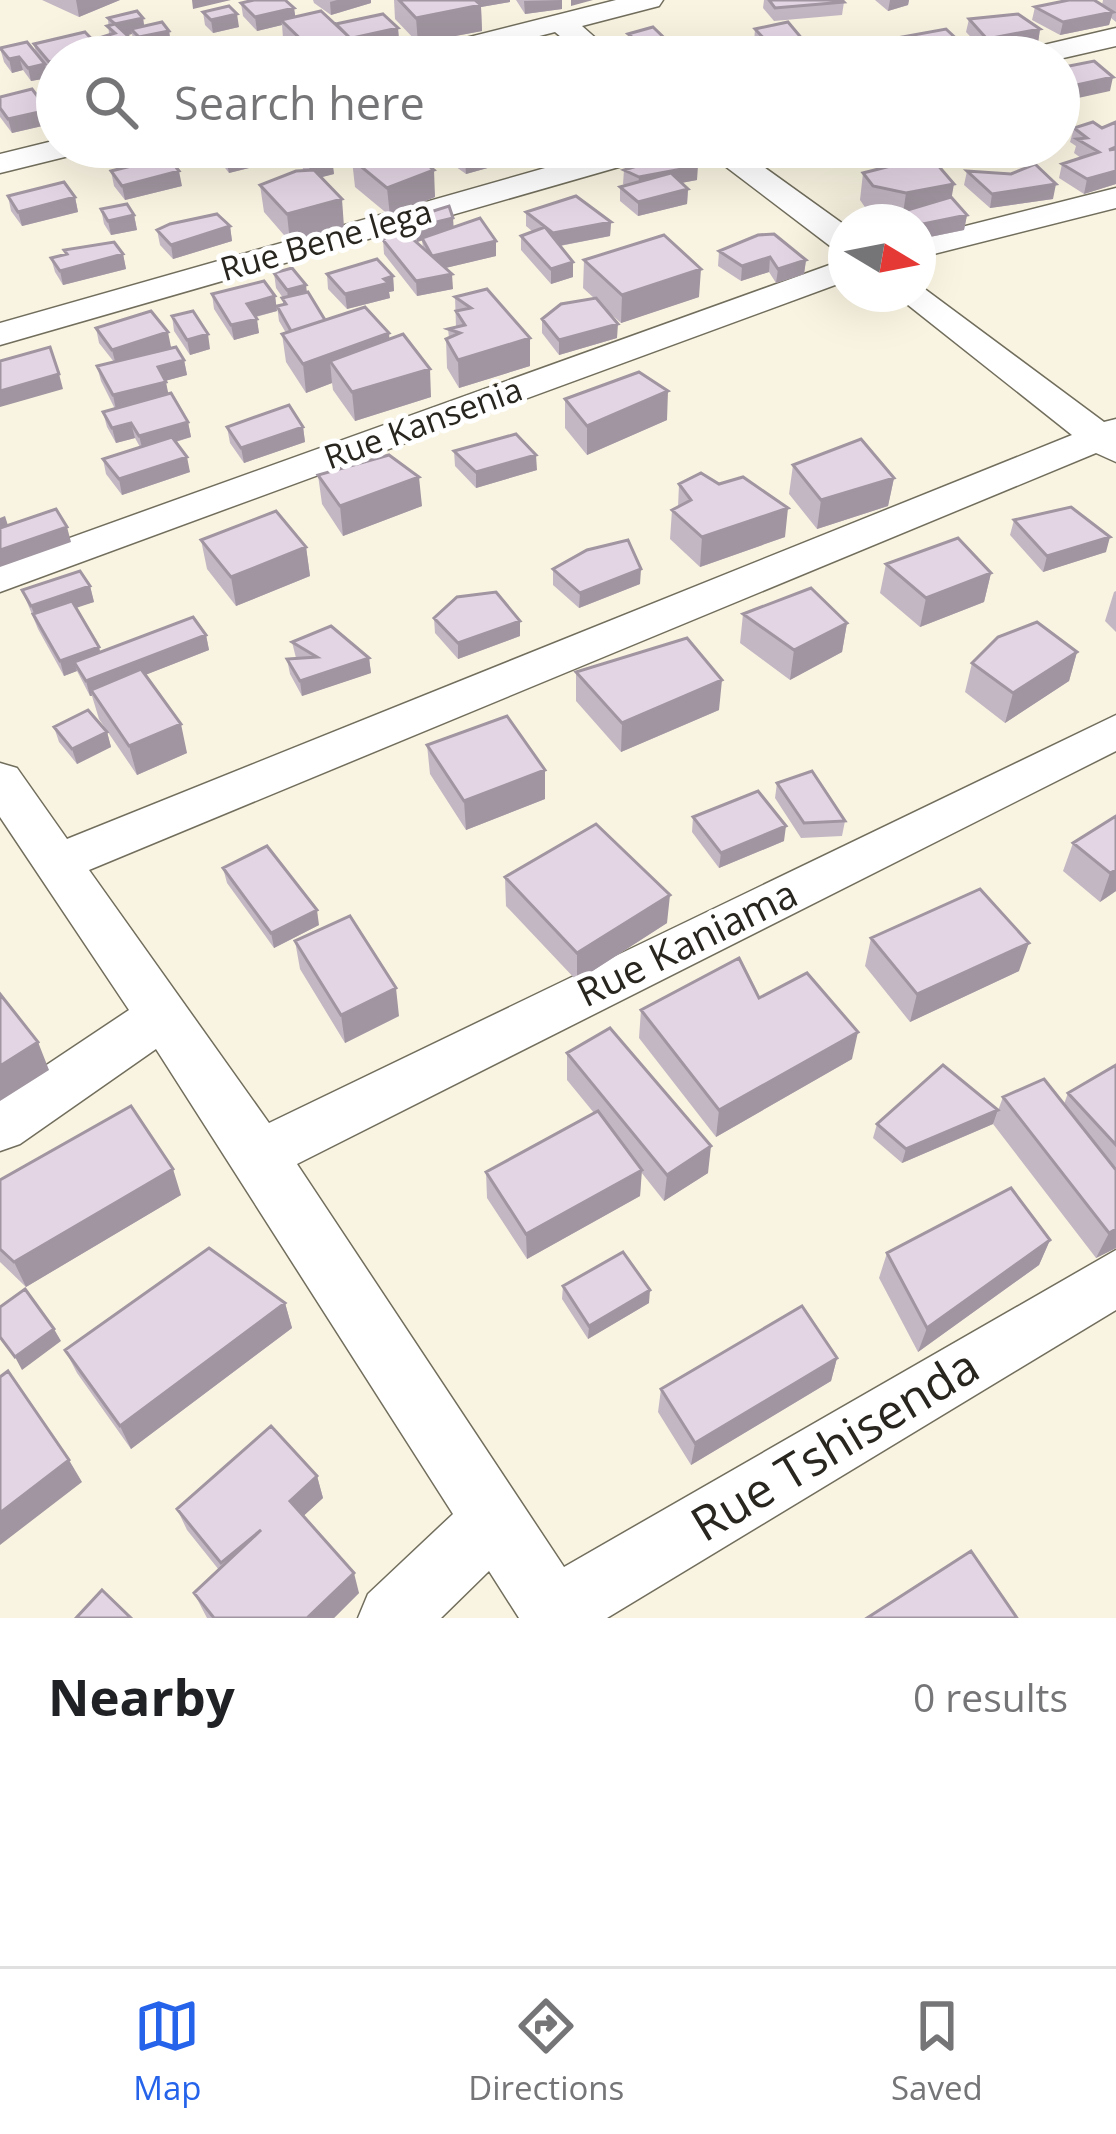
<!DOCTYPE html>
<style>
body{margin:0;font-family:"Open Sans",sans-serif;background:#f2f2f2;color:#202124}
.compass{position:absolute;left:828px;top:204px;width:108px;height:108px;border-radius:50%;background:#fff;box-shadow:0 12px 48px #0002;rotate:100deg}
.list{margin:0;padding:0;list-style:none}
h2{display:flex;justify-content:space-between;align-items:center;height:156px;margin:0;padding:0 48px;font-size:51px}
h2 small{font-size:39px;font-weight:400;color:#757577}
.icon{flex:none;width:66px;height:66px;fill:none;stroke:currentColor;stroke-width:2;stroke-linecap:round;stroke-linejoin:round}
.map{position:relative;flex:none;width:1116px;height:1618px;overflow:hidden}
.search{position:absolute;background:#fff;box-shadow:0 12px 48px #0002;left:36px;right:36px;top:36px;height:132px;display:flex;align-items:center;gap:30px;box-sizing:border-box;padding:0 42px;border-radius:66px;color:#757577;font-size:45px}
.sheet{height:348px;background:#fff}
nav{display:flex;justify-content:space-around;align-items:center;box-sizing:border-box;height:168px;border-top:3px solid #e0e0e0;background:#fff;font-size:33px;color:#757577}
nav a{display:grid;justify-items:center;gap:6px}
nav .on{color:#2563eb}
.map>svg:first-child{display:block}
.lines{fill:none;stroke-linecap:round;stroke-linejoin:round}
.street-casing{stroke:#726e5d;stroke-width:3}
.street{fill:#fff;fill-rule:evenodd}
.wall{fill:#c4b7c4}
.shaded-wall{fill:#a095a0}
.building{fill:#e4d5e4;stroke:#a095a0;stroke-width:3}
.labels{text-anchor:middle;stroke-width:10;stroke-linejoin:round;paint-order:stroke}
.far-street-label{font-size:33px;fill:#28261f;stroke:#fff}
.street-label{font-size:39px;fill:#28261f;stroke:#fff}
.near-street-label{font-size:48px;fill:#28261f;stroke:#fff}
</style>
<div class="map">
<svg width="1116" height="1618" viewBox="0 0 1116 1618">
<rect width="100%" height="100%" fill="#f9f4e1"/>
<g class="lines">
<g class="street-casing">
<path id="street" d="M616 0H663L659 6 582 26 617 57H585L555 32 458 57H410L414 51Z
M1116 28V46L1059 59 1014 57 1018 51Z
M57 140V147H82L77 154 0 173V154Z
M619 147H669L664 154 0 345V323Z
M700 147H736L846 226V252L834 249Z
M1116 188V208L918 258V238Z
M846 259V281L0 592V563Z
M918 284 1104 422 1116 419V462L1096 453 89 870 269 1123 1116 715V751L297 1164 564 1567 1116 1250V1310L607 1618H519L489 1571 441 1618H358L368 1594 453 1514 156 1049 20 1144 0 1151V1096L129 1010 0 817V763L17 768 67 839 1072 435 903 301 898 294H918Z"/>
</g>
<use href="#street" class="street"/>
</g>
<path class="wall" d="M42 0H120L79 17Z
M313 0H371V3L331 15 314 3Z
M394 0H510V2L481 7 482 31 418 43 395 19Z
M516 0H562V9L525 14Z
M764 0H842L844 2 842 15 774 21 763 8Z
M875 0H909L908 5 888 11Z
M1103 0H1116V22L1111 18 1109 25 1060 35 1032 20 1035 7 1102 5Z
M241 3 294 8 295 17 336 24 398 28 399 41 374 47 375 57H169L224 55V49L283 38 282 25 257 31 243 16Z
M203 12 239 27 213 33 205 25Z
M108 18H143L144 26 169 31 171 44 142 51 134 43 132 34 127 35 131 39 133 52 112 57 105 50 102 37 109 35Z
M969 19 1040 29 1038 43 985 52 966 32Z
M755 29 804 41 802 54 757 46 754 42Z
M628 34 684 57H639L628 48Z
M897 38 961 57H901L895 51Z
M34 44 101 49 103 57H57L52 75 46 69 48 78 31 81 23 70 12 73 4 62 0 48 36 53Z
M0 97 48 110 51 124 12 133 0 117Z
M1116 122V184L1084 194 1059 178 1062 164 1081 158 1074 153 1076 146 1070 142 1074 128H1102Z
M216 147H301L302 155 229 173 218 159Z
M318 147H419L429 155 435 197 390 216 355 187 351 151 361 148 329 155 332 160 334 174 321 177 344 227 290 242 264 212 260 185 303 171 302 157 322 152Z
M456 147H523V158L466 174 452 164 451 150Z
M804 147H875L874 156 818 164 803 150Z
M924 147H1000L999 152 941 162 930 156 951 197 967 215 964 230 920 239 918 237V222H902V220L869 213 860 200 863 173 930 156 923 152Z
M1007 147H1057L1056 151 1019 158 1005 153Z
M624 170 697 180 681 183 688 189 687 204 638 216 620 201V187L625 185 623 184Z
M111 171 182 186 125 200 114 186Z
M967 171 1053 199 990 208 964 185Z
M8 196 75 197 78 212 22 226 11 211Z
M101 209 134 215 137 230 111 235 104 224Z
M526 212 611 222 610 236 560 246 573 277 551 284 521 250V236L532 231 526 226Z
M411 218 454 227 496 256 445 268 453 289 417 296 384 254 383 240 423 248 422 240 417 242 412 232Z
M230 226 232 241 173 259 160 245 157 230Z
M64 250 123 254 126 269 63 285 55 272 51 258 65 254Z
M719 251 806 260 804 274 776 283 769 272 741 281 718 266Z
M584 260 699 297 621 323 601 305 617 338 559 355 542 333V319L595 299 583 288Z
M274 273 307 292 325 320 389 339 431 397 355 421 333 390 332 383 306 393 286 362 282 334 286 333 279 321 277 306 283 305V298L276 288Z
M327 274 393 276 394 291 389 292 390 298 347 309 328 289Z
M487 289 530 366 459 388 447 368 446 339 449 338 448 329 456 327 455 297Z
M212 294 275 296 277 311 256 317 259 333 234 340 214 309Z
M172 316 210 349 190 355 174 331Z
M96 328 171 347 184 360 187 375 165 381 168 394 188 422 191 437 176 442 190 472 122 495 106 474 103 459 140 447 135 438 116 443 107 427 103 412 115 409 101 381 97 366 114 362 99 343Z
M565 399 667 420 587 455 565 428Z
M227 427H303L305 442 244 463 230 443Z
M454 451 537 470 476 488 455 466Z
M793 465 894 478 888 506 817 529 789 494Z
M318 475 422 506 343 536 322 504Z
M679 484 785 537 700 567 670 539 672 510 678 507Z
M1014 520 1106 552 1043 572 1010 535Z
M201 540 306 547 310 576 236 606 207 569Z
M886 564 991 573 984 602 920 627 880 593Z
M553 569 640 584 579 608 553 585Z
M90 586 94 602 76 607 100 652 206 635 209 650 145 675 187 753 137 775 99 719 92 696H90L77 671 64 676 38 629 22 590Z
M1116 591V632L1105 621 1114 592Z
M743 614 847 623 842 652 790 680 740 643Z
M434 618 520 621V636L458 659 435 633Z
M292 642 369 658 371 673 302 696 290 674 287 659 296 658Z
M1077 652 1069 681 1005 723 965 692 972 663Z
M576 672 719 710 621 752 576 701Z
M54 727 107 732 111 747 77 764 59 742Z
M427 745 545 770V799L466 830 430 774Z
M777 783 845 821 842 836 801 838 775 798Z
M1116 816V891L1100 902 1063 871 1073 843Z
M693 817 784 841 719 868 692 832Z
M223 868 319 925 274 948 227 883Z
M505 877 667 923 577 981 506 906Z
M871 938 1019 971 910 1022 865 966Z
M295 941 399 1016 345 1043 300 969Z
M759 998 852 1059 716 1137 639 1038 641 1010Z
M567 1053 708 1173 664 1201 641 1172 640 1196 527 1259 487 1198 486 1172 594 1113 567 1080Z
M1116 1065V1248L1096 1258 993 1124 1003 1097 1064 1104 1068 1093Z
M998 1110 993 1124 902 1163 873 1138 877 1124Z
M0 1180 181 1195 26 1287 0 1262Z
M1050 1240 1039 1265 918 1352 879 1278 887 1253Z
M563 1286 649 1303 588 1339 562 1299Z
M285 1303 292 1328 131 1449 77 1373 65 1350Z
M837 1358 831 1381 691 1465 658 1412 661 1389Z
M317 1476 323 1498 303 1516 359 1593 334 1618H207L194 1593 219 1570 187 1530 177 1509Z"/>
<path class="shaded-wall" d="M76 0H120L79 17Z
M192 0H231L193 9Z
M337 0H371V3L331 15 330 2Z
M476 0H510V2L481 7 482 31 418 43 416 18Z
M562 0V9L525 14 524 1Z
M571 0H593L571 6Z
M890 0H909L908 5 888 11Z
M294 8 296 21 281 20 282 25 257 31 255 17Z
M1113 12 1109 25 1060 35 1063 22Z
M237 14 239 27 213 33 211 20Z
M143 18 145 32 131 29 132 34 117 38 115 24Z
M398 28 399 41 374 47 375 57H357L356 51 351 46 352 57H311L310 48Z
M1040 29 1038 43 985 52 987 39Z
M169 31 171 44 142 51 139 37Z
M131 39 133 52 113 57 111 44Z
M804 41 802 54 769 57 770 45Z
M963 45 961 57H913L914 54Z
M101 49 103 57H69Z
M19 57 23 70 12 73 9 59Z
M57 60V74L52 75 49 62Z
M45 64 48 78 31 81 28 68Z
M1113 77 1110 91 1060 102 1063 88Z
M48 110 51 124 12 133 8 119Z
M275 147H301L302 155 229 173 226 159Z
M324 147H367L325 156Z
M512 147H523V158L466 174 465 160Z
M840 147H875L874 156 818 164 820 150Z
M949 147H1000L999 152 941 162 943 148Z
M1022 147H1057L1056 151 1019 158Z
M429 155 430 171 434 170 435 197 390 216 387 188 419 158Z
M332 160 334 174 311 180 309 166Z
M698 166 697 180 638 191 639 177Z
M179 171 182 186 125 200 122 186Z
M1116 171V184L1084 194 1087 179Z
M954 184 949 212 904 211 902 220 906 193Z
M1056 184 1053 199 990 208 992 194Z
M688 189 687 204 638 216V202Z
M75 197 78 212 22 226 18 212Z
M342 199 344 227 290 242 287 214Z
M134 215 137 230 111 235 108 221Z
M967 215 964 230 920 239 923 224Z
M453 218 454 232 417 242 416 227Z
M611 222 610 236 553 247V233Z
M230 226 232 241 173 259 171 245Z
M496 241V256L433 271 432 256Z
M123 254 126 269 63 285 60 271Z
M770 257 769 272 741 281 742 266Z
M806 260 804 274 776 283 778 269Z
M573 262V277L551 284V269Z
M701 269 699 297 621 323 622 295Z
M452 274 453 289 417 296 416 281Z
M393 276 394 291 389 292 390 298 347 309 345 294Z
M306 285 308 300 289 305 287 290Z
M275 296 277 311 250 318 247 304Z
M257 319 259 333 234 340 231 325Z
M618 324 617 338 559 355V340Z
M168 332 171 347 116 365 112 350Z
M389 333 391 361H330L332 383 306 393 303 364Z
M208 334 210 349 190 355 187 340Z
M530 338V366L459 388 458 360Z
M184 360 187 375 161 382 158 367Z
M430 369 431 397 355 421 352 392Z
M59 374 63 389 0 407V391Z
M166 382 169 397 116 410 113 395Z
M668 391 667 420 587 455V426Z
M188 422 191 437 143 451 139 436Z
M131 423 135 438 116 443 112 428Z
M303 427 305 442 244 463 241 448Z
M536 455 537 470 476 488V472Z
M187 457 190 472 122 495 119 479Z
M419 477 422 506 343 536 340 506Z
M894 478 888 506 817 529 821 500Z
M788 508 785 537 700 567 702 537Z
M5 516 10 532 0 535V518Z
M67 527 71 542 0 567V550Z
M1110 537 1106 552 1043 572 1047 556Z
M306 547 310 576 236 606 231 577Z
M641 569 640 584 579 608 580 593Z
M991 573 984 602 920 627 926 598Z
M90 586 94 602 37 621 31 606Z
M520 621V636L458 659V643Z
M847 623 842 652 790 680 794 650Z
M206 635 209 650 94 695 91 690 92 696H90L86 681Z
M99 647 103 662H74L77 671 64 676 60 661Z
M1077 652 1069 681 1005 723 1013 693Z
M369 658 371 673 302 696 300 681Z
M722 680 719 710 621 752 622 723Z
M181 724 187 753 137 775 129 746Z
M107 732 111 747 77 764 72 749Z
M545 770V799L466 830 464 801Z
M786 826 784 841 719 868 721 853Z
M1116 870V891L1100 902 1110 873Z
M670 895 667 923 577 981V953Z
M317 910 319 925 274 948 271 933Z
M1029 943 1019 971 910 1022 917 994Z
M396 988 399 1016 345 1043 341 1015Z
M858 1032 852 1059 716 1137 719 1110Z
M38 1042 49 1070 0 1101V1066Z
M998 1110 993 1124 902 1163 906 1149Z
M711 1146 708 1173 664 1201 667 1175Z
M173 1169 181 1195 26 1287 14 1262Z
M642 1170 640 1196 527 1259 526 1234Z
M1116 1229V1248L1096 1258 1109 1233Z
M1050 1240 1039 1265 918 1352 927 1328Z
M650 1290 649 1303 588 1339 589 1326Z
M285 1303 292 1328 131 1449 120 1426Z
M54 1329 61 1341 22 1370 15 1357Z
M837 1358 831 1381 691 1465 695 1443Z
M69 1460 82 1482 0 1545V1513Z
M317 1476 323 1498 297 1522 290 1501Z
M354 1573 359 1593 334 1618H307Z"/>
<path class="building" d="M254 0H285L294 8 255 17 241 3Z
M399 0H475L481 5 416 18Z
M769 0H842L844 2 775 8Z
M1069 0H1094L1113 12 1063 22 1035 7Z
M229 6 237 14 211 20 203 12Z
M137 11 143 18 115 24 108 18Z
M321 11 350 38 310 48 281 20Z
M383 14 398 28 348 39 350 38 336 24Z
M1018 14 1040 29 987 39 969 19Z
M162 22 169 31 139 37 131 29Z
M788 22 804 41 770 45 755 29Z
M115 24 131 39 111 44 102 37 115 33 107 26Z
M653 27 684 57H657L628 34Z
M946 29 963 45 914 54 897 38Z
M85 32 101 49 69 57H57V60L49 62 34 44Z
M285 38 297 55 285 57H227L224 49Z
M366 39 374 47 356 51 351 46V43Z
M27 42 45 64 28 68 19 57 9 59 0 48Z
M859 43 875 57H816L813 53Z
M764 44 779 57H719Z
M218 47 226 57H169Z
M156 50 162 57H117L136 53Z
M1094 61 1113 77 1063 88 1059 85V68Z
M32 89 48 110 8 119 0 108V97Z
M1093 122 1102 128 1116 122V147L1109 150 1116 149V171L1087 179 1062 164 1099 152 1077 139 1087 138 1074 128Z
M218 147H275L226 159Z
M366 147H403L358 159 351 151Z
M403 147H419L429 155 419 158 434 170 387 188 353 160Z
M456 147H512L465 160 451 150Z
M325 152 332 160 309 166 302 157Z
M681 152 698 166 639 177 624 170Z
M930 156 954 184 906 193 873 186 863 173Z
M168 157 179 171 122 186 111 171Z
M1035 164 1056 184 992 194 967 171 1011 174Z
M314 170 342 199 287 214 260 185 296 171Z
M671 173 688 189 638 202 620 187Z
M64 182 75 197 18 212 8 196Z
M576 196 611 222 553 233 526 212Z
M951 197 967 215 923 224 904 211Z
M127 204 134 215 108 221 101 209Z
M449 206 453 218 416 227 411 218Z
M217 214 230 226 171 245 157 230 170 224Z
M480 218 496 241 432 256 452 274 416 281 383 240 398 226 432 256 422 238Z
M545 227 573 262 551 269 521 236Z
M774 234 806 260 778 269 770 257 742 266 719 251 758 235Z
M664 235 701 269 622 295 584 260Z
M114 242 123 254 60 271 51 258 67 254 64 250Z
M377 259 393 276 384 279 389 283 345 294 327 274Z
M292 268 306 285 287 290 274 273Z
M264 281 275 296 247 304 257 319 231 325 212 294Z
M487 289 530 338 458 360 446 339 460 333 448 329 465 325 456 311 471 308 455 297Z
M308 292 325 320 291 331 277 306 286 304 282 298Z
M596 298 618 324 559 340 542 319 561 304Z
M365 307 389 333 303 364 282 334Z
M151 311 168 332 112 350 96 328Z
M193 311 208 334 187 340 172 316Z
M403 334 430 369 352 392 330 361Z
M50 347 59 374 0 391V361Z
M176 347 184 360 158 367 166 382 113 395 97 366Z
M639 372 668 391 587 426 565 399Z
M171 393 188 422 139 436 131 423 112 428 103 412Z
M289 405 303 427 241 448 227 427Z
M516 434 536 455 476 472 454 451Z
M172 437 187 457 119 479 103 459Z
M861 439 894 478 821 500 793 465Z
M389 455 419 477 340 506 318 475Z
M701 473 719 484 743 477 788 508 702 537 672 510 691 500 679 484Z
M1071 507 1110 537 1047 556 1014 520Z
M56 509 67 527 0 550V528Z
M276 511 306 547 231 577 201 540Z
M958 538 991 573 926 598 886 564Z
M628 540 641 569 580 593 553 569 587 550Z
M80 571 90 586 31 606 22 590Z
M811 588 847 623 794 650 743 614Z
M496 592 520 621 458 643 434 618 457 597Z
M72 601 99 647 60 661 33 614Z
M193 617 206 635 86 681 74 662Z
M1037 622 1077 652 1013 693 972 663 998 637Z
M331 626 369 658 300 681 287 659 317 657 292 642Z
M687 638 722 680 622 723 576 672Z
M141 669 181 724 129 746 91 690Z
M88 710 107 732 72 749 54 727Z
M507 716 545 770 464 801 427 745Z
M812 771 845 821 804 823 777 783Z
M758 791 786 826 721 853 693 817Z
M1116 816V870L1110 873 1073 843Z
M596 824 670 895 577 953 505 877Z
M267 846 317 910 271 933 223 868Z
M980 889 1029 943 917 994 871 938Z
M350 916 396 988 341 1015 295 941Z
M739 958 759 998 807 973 858 1032 719 1110 641 1010Z
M0 994 38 1042 0 1066Z
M610 1028 711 1146 667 1175 567 1053Z
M943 1065 998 1110 906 1149 877 1124Z
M1116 1065V1145L1068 1093Z
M1044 1079 1116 1170V1229L1109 1233 1003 1097Z
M131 1106 173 1169 14 1262 0 1249V1180Z
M598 1111 642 1170 526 1234 486 1172Z
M1011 1188 1050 1240 927 1328 887 1253Z
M209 1248 285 1303 120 1426 65 1350Z
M623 1252 650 1290 589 1326 563 1286Z
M25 1289 54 1329 15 1357 0 1337V1307Z
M802 1306 837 1358 695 1443 661 1389Z
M8 1371 69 1460 0 1513V1377Z
M271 1426 317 1476 290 1501 354 1573 307 1618H214L194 1593 261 1530 221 1563 177 1509Z
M971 1551 1017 1618H867Z
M102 1590 131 1618H76Z"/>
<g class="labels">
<g class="far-street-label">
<text transform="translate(326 240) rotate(-16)" y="12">Rue Bene lega</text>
<text transform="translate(423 423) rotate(-20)" y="12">Rue Kansenia</text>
</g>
<g class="street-label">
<text transform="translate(687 943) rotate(-26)" y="14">Rue Kaniama</text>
</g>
<g class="near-street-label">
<text transform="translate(835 1445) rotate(-31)" y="17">Rue Tshisenda</text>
</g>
</g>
</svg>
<svg class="compass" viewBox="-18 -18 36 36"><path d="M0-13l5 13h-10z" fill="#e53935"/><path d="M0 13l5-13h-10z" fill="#757577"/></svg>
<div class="search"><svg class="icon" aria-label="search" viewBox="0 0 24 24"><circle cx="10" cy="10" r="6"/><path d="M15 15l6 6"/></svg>Search here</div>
</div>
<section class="sheet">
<h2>Nearby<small>0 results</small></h2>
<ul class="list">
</ul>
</section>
<nav>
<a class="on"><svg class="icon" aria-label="map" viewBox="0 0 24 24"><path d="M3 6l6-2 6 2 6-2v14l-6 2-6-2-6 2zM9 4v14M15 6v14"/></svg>Map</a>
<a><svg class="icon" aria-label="directions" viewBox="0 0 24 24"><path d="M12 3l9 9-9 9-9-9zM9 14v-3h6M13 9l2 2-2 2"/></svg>Directions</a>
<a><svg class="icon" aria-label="saved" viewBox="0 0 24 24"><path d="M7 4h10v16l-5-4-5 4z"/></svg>Saved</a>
</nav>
